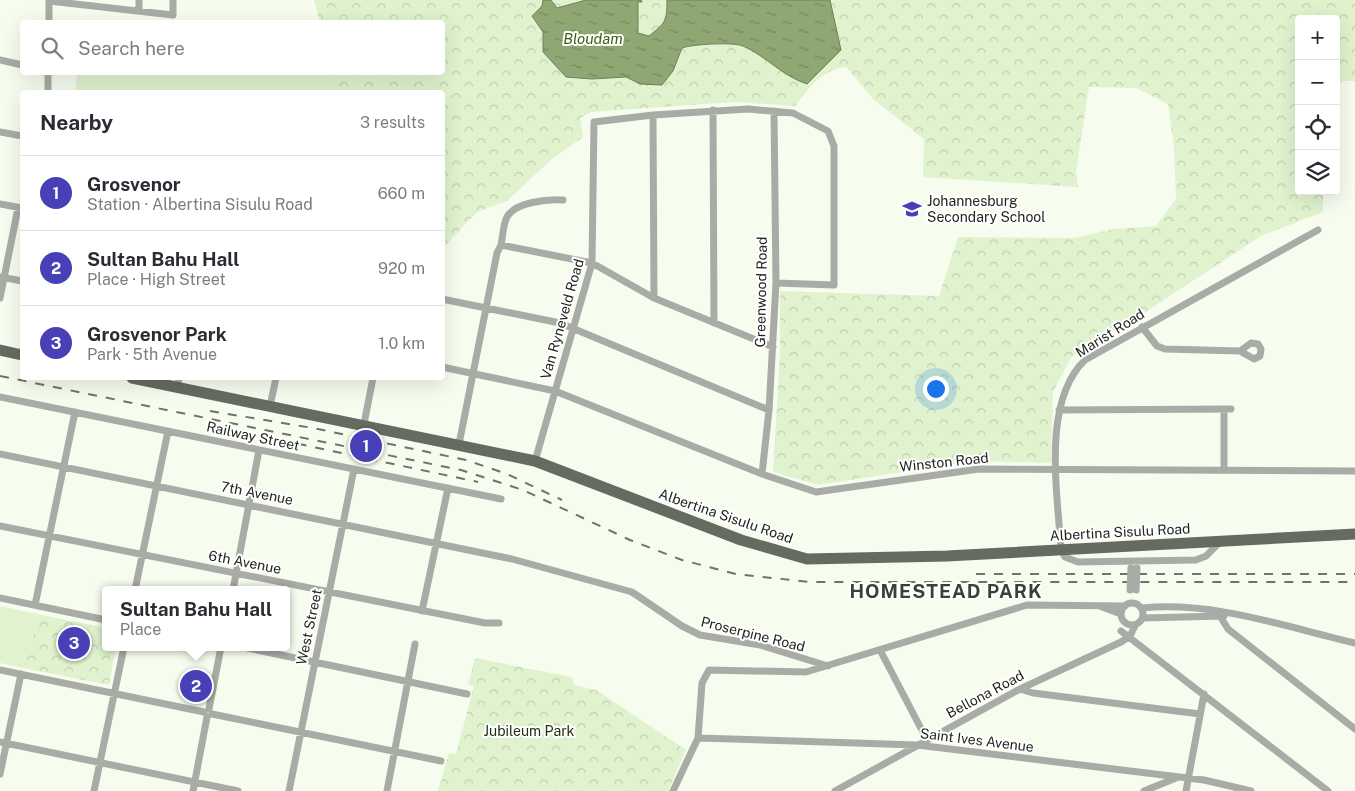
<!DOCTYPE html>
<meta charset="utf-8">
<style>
body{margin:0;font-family:"Public Sans",sans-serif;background:#f2f2f3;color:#2b2b33}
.controls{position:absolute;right:15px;top:15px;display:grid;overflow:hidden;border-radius:5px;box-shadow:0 5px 20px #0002}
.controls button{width:45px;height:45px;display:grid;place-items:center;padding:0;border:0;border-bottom:1px solid #e1e1e2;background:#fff;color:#2b2b33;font:25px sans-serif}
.you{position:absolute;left:935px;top:388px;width:18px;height:18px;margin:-12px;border:4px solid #fff;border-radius:50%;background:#1a73e8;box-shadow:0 0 0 8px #1a73e833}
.badge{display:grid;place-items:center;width:32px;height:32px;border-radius:50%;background:#4740b6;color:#fff;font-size:16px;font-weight:700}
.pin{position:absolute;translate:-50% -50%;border:2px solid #fff;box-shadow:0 1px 5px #0006}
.popup{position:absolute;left:102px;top:586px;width:188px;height:65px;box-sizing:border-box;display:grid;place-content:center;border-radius:5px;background:#fff;filter:drop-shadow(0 1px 4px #0005);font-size:16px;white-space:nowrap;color:#7c7c81}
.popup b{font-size:19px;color:#2b2b33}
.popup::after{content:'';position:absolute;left:50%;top:100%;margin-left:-10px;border:10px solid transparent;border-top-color:#fff}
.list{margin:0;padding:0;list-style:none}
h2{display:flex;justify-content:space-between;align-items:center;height:65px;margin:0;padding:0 20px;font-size:21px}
h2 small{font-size:16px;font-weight:400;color:#7c7c81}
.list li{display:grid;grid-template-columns:32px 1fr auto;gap:15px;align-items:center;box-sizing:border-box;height:75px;padding:0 20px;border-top:1px solid #e1e1e2}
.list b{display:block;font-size:19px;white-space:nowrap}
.list p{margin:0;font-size:16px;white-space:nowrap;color:#7c7c81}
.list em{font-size:16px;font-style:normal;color:#7c7c81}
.icon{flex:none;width:28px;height:28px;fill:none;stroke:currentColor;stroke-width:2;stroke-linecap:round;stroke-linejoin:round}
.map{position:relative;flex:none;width:1355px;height:791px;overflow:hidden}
.search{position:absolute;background:#fff;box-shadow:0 5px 20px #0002;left:20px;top:20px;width:425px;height:55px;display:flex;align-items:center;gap:12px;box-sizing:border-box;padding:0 18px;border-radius:5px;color:#7c7c81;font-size:19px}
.panel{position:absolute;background:#fff;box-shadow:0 5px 20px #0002;left:20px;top:90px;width:425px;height:290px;border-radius:5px}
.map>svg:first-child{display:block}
.forest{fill:url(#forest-crowns)}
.pitch{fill:#e0f3ce}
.water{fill:url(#water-ripples);stroke:#6e805a}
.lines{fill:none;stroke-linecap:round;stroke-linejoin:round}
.street{stroke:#a9aca6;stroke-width:7}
.primary{stroke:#666b61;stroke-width:11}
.rail{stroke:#6f736b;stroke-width:2;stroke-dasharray:9 9;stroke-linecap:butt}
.street-bridge{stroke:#a9aca6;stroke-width:7}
.labels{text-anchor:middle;stroke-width:4;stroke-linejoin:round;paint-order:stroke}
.poi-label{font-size:14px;fill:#232520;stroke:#fff;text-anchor:start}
.street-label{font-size:14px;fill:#232520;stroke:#fff}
.park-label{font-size:14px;fill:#21310b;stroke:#fff}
.water-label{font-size:15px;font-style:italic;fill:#3e5c10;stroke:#fff}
.district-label{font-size:19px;font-weight:bold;letter-spacing:1px;fill:#3a4035;stroke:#fff}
</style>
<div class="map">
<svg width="1355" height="791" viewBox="0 0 1355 791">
<defs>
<pattern id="forest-crowns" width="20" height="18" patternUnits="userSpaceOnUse" patternTransform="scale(1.25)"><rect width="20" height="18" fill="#e0f3ce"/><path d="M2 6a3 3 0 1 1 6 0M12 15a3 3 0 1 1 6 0" fill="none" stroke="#c0d0b1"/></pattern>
<pattern id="water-ripples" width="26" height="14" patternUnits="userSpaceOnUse" patternTransform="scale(1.25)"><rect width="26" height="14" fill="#8ea773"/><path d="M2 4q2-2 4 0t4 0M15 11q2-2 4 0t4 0" fill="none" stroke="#74885e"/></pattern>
</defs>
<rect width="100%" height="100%" fill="#f6fdef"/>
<path class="forest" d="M314 0H1355V81H1343L1336 87V19H1299V191H1323V212L1261 236 1141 315 1072 356 1053 392 1051 463 973 461 818 485 773 472 780 354V291L939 296 958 237 1075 238 1113 229 1156 226 1176 199 1174 147 1168 104 1136 88 1089 87 1076 172 1078 187 923 177 924 139 874 100 846 67C824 69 807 88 796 106L735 102 591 112 580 118 583 137 552 159 507 201 477 212 443 248 442 92H336L331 73 442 72V22H320Z
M37 614 106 628V647H116L109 685 23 668 25 655 29 656Z
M475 658 572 677 574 685 596 690 686 750 668 791H438L449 753 456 754 474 686 468 684Z"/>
<path class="pitch" d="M77 73H331L336 92H75Z
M0 606 37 614 29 656H25L23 668 0 663Z"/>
<path class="water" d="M543 0H551L557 8 586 0H641L642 2H638V33L649 36C665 23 667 22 667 0H830L841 50 807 84C782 76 766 56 743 46 733 42 693 44 682 48L673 71 662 85 640 84 626 77 592 79 566 77 543 52V32L532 16 542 6Z"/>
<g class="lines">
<path class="street" d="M49 1 173 15V0
M139 11V0
M49 22V0
M0 60 22 65
M48 92V72
M713 110 714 323
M653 115 654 298
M0 132 22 136
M0 204 22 208
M501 245C503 236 503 224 507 217 515 202 548 199 563 200
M1 277 22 281
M0 298 18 208
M442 299 560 323 769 410
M1142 327 1157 346 1165 349 1240 351 1254 359 1260 356 1261 349 1258 344 1251 343 1240 351
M442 367 555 391 762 474 816 492 979 469 1355 471
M177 387 179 378
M0 397 501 499
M270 406 276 378
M1224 409V469
M1059 410 1231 409
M364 424 373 378
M459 444 497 253 501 245 592 263 654 298 773 347
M0 454 512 559 632 592 682 626 700 635 760 645 828 666
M535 461 592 263 594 122 653 115 748 109 793 113 828 131 834 146V285L776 283
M762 474 769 410 776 283 774 111
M0 526 485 623H499
M1220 542 1206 556 1196 560 1078 562 1065 557 1061 550C1058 495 1041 402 1085 360L1318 230
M135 590 168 431
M233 590 259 450
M0 598 106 620
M1121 614a11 11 0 1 1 22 0a11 11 0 1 1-22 0Z
M35 605 75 412
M1102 607 1121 614
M1142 608C1214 601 1286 627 1355 643
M422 611 448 488
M1220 616 1228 629 1355 729
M1143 618 1224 616
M1121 631 1328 791
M243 647 467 694
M880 650 927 740
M0 670 204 712
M1020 689 1033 693 1200 714
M209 709 221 647
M212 714 441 761
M698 738 917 745 1204 780 1251 791
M0 742 238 791
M0 774 21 674
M94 791 124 647
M193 791 207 717
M289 791 354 469
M387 791 415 644
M673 791 698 738 702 683 709 670 806 672 1027 605 1125 606
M835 791 1020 689 1121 642 1130 636 1135 626
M1144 791 1176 778
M1186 791 1204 694"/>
<path class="primary" d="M0 350 22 355
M132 378 535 461 741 540 807 559 947 556 1355 534"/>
<path class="rail" d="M0 376 461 470 523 490 630 540 682 560 736 574 809 582H1355
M210 411 313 428 466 460 507 474 562 500
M280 440 478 482
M976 574H1355"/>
<path class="street-bridge" d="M1130 590 1131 568
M1136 590 1137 568"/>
</g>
<defs>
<g id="school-bare" transform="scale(1.5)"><path d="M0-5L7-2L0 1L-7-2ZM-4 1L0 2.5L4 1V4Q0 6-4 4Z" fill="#4740b6" stroke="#fff" stroke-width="2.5" paint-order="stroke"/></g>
</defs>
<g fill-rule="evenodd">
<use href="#school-bare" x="912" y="209"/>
</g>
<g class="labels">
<g class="poi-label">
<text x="927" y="206">Johannesburg<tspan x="927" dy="16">Secondary School</tspan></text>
</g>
<g class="street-label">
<text transform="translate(761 292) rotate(-89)" y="5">Greenwood Road</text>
<text transform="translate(562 319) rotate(-74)" y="5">Van Ryneveld Road</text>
<text transform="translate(1110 333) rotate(-32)" y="5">Marist Road</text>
<text transform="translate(253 436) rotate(12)" y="5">Railway Street</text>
<text transform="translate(944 462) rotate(-6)" y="5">Winston Road</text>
<text transform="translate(257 493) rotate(11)" y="5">7th Avenue</text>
<text transform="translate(726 516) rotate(19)" y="5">Albertina Sisulu Road</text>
<text transform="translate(1120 532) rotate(-3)" y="5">Albertina Sisulu Road</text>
<text transform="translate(245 562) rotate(11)" y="5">6th Avenue</text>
<text transform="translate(309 627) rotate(-78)" y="5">West Street</text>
<text transform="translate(753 634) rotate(14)" y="5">Proserpine Road</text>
<text transform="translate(985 694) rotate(-28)" y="5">Bellona Road</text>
<text transform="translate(977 740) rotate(7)" y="5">Saint Ives Avenue</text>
</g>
<g class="park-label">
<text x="529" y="736">Jubileum Park</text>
</g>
<g class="water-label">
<text x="593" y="44">Bloudam</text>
</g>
<g class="district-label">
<text x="946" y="598">HOMESTEAD PARK</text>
</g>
</g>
</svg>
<div class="controls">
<button>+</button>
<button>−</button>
<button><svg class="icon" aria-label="locate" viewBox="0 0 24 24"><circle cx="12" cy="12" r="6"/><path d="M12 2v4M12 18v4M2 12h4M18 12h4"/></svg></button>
<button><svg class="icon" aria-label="layers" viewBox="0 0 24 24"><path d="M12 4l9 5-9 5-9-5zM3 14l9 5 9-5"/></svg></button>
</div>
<div class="you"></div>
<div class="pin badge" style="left:366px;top:446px">1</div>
<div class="pin badge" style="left:196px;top:686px">2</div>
<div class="popup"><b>Sultan Bahu Hall</b>Place</div>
<div class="pin badge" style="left:74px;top:643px">3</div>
<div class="search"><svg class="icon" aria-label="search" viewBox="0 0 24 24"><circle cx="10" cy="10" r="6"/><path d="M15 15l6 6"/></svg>Search here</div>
<section class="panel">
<h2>Nearby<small>3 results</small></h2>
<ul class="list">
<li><span class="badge">1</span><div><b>Grosvenor</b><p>Station · Albertina Sisulu Road</p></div><em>660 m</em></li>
<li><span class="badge">2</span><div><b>Sultan Bahu Hall</b><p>Place · High Street</p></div><em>920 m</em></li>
<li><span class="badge">3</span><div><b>Grosvenor Park</b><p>Park · 5th Avenue</p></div><em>1.0 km</em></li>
</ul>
</section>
</div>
